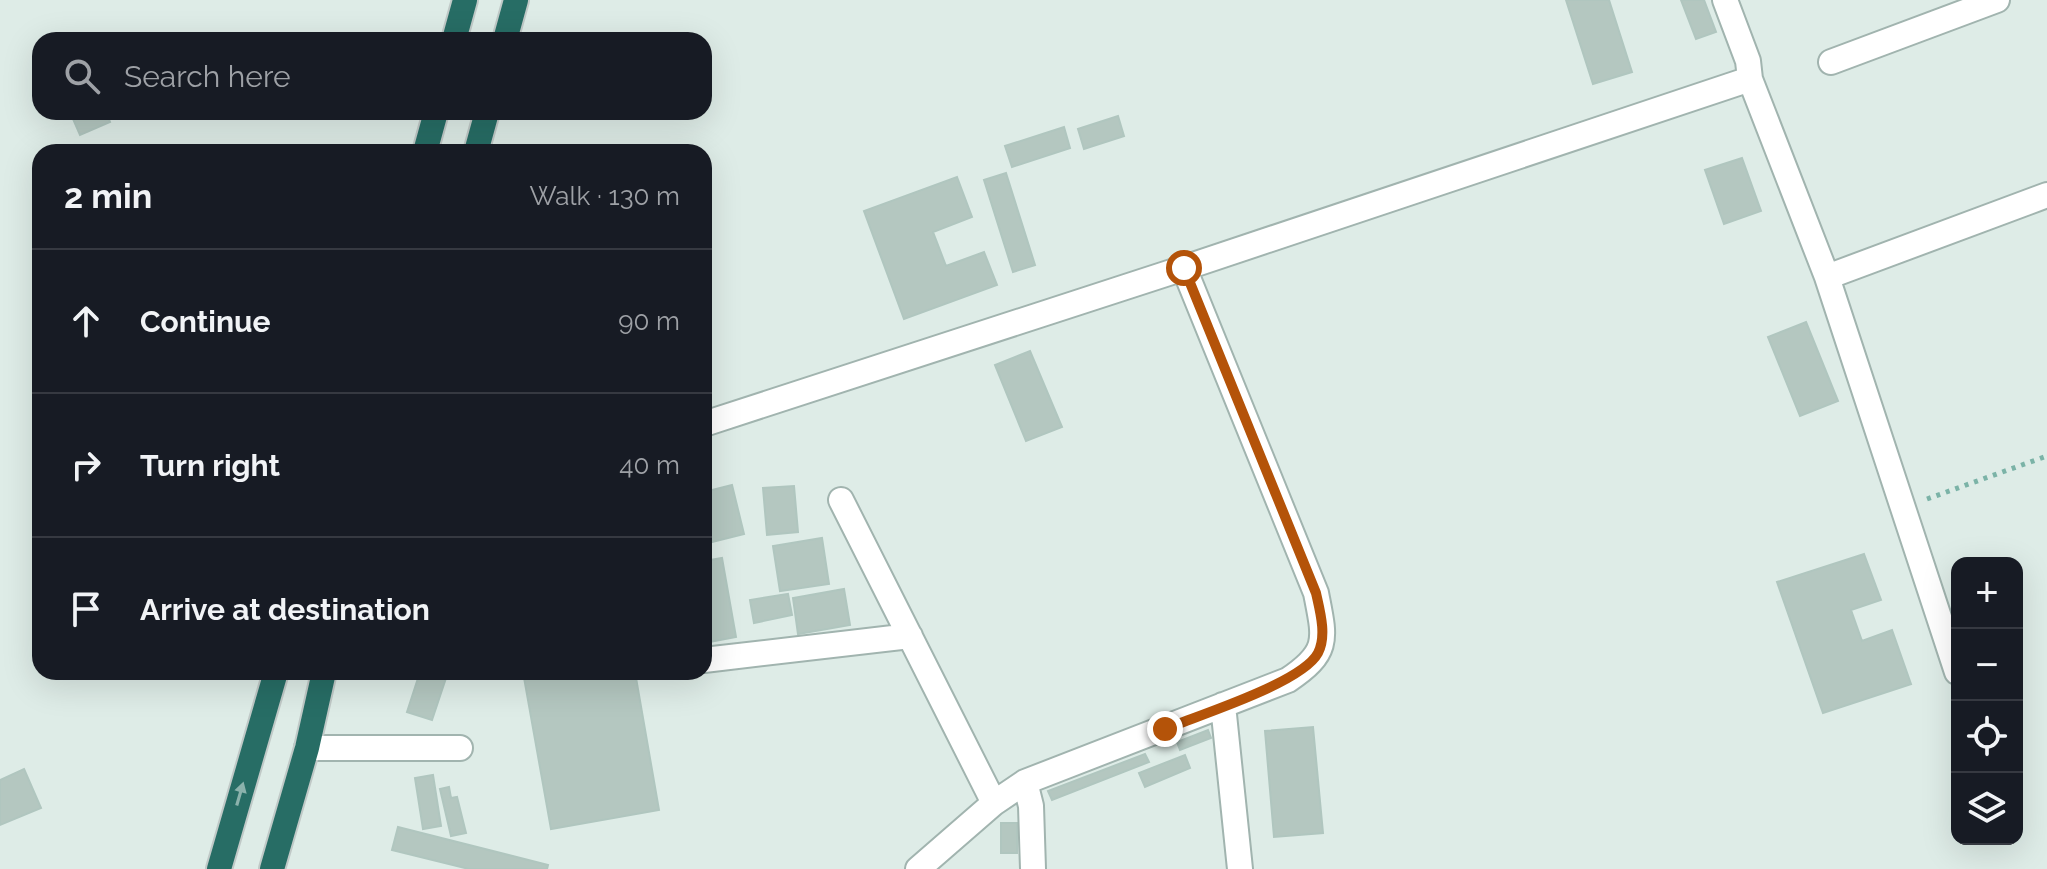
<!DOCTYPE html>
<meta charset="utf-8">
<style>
body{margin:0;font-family:Raleway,sans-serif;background:#242831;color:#f1f3f6}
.controls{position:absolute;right:24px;bottom:24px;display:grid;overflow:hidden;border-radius:16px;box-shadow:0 8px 32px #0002}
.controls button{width:72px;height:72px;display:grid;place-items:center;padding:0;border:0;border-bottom:2px solid #363941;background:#171b24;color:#f1f3f6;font:40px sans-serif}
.stop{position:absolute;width:24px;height:24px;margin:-18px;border:6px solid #b45309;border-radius:50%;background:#fff}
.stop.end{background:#b45309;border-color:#fff;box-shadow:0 2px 8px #0008}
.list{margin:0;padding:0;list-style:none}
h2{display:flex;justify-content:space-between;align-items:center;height:104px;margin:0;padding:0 32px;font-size:34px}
h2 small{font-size:26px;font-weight:400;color:#9ea1a6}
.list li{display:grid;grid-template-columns:52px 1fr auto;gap:24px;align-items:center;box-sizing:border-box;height:144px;padding:0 32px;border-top:2px solid #363941}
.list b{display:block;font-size:30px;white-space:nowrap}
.list em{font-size:26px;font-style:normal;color:#9ea1a6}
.icon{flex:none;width:44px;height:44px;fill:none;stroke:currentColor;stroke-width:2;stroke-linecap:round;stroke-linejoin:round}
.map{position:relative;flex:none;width:2047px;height:869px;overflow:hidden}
.search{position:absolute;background:#171b24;box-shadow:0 8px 32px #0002;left:32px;top:32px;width:680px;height:88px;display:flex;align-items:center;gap:20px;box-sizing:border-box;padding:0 28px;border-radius:24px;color:#9ea1a6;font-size:30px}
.panel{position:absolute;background:#171b24;box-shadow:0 8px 32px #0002;left:32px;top:144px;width:680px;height:536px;border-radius:24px}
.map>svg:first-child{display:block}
.building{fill:#b4c7c0;stroke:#b0c6bf;stroke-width:2}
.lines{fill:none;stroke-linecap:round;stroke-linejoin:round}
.minor-casing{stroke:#a1b4af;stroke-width:28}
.highway-casing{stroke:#c0c9c7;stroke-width:28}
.path{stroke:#7bb3a7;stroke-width:5;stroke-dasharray:4 6;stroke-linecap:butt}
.minor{stroke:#fff;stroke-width:24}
.highway{stroke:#276d65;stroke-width:24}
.oneway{fill:#8bb2ac}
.route{stroke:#b45309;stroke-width:10}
</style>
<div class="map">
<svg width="2047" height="869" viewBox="0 0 2047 869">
<rect width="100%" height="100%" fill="#deece7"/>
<path class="building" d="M1566 0H1609L1632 72 1593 84Z
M1681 0H1704L1716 32 1696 39Z
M70 112H106L110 122 80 135Z
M1118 116 1124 136 1084 149 1078 129Z
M1064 127 1070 148 1012 167 1005 146Z
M1742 158 1761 211 1724 224 1705 170Z
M1006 173 1035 265 1013 272 984 180Z
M957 177 972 217 933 232 946 266 984 252 997 285 904 319 864 211Z
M1806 322 1838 401 1800 416 1768 337Z
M1030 351 1062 427 1026 441 995 365Z
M732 485 744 534 712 542 704 508V492Z
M794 486 798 532 767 535 763 488Z
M822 538 829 584 780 591 773 546Z
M1864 554 1881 600 1851 610 1862 641 1892 630 1911 684 1823 713 1777 582Z
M722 558 736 637 704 643V561Z
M844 589 850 625 798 634 793 598Z
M788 594 792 615 754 623 750 600Z
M420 672H448L432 720 407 712Z
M523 672H635L659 810 551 829Z
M1313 727 1323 833 1274 837 1265 731Z
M1208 730 1211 738 1180 750 1177 742Z
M1145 754 1149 762 1052 800 1048 791Z
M1185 755 1190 768 1145 787 1139 773Z
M24 769 41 808 0 825V780Z
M433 775 441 826 423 829 415 778Z
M449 787 451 798 457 797 466 833 451 836 440 789Z
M1001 823H1017V853H1001Z
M398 827 548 865 547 869H469L392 850Z"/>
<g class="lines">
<g class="minor-casing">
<path id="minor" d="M1725 0 1748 61 1750 79 1827 277 1957 672
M1831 62 1997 0
M1827 277 2047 195
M704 424 1184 268 1750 79
M841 500 994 803
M704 660 910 636
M1223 705 1240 869
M307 748H460
M1025 782 1031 806 1033 869
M918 869 994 803 1025 782 1288 680C1330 652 1325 639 1316 593L1184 268"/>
</g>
<g class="highway-casing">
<path id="highway" d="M454 40 465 0
M505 40 516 0
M425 152 436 112
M476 152 487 112
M219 869 276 672
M272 869 307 748 324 672"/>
</g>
<path class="path" d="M1927 499 2047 456"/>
<use href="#minor" class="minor"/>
<use href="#highway" class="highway"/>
</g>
<defs><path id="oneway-solid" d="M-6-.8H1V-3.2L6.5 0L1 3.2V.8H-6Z" transform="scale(2)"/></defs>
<use class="oneway" href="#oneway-solid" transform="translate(240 794) rotate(-74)"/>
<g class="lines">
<path class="route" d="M1165 729C1199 715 1302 683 1318 653 1327 636 1320 611 1316 593L1184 268"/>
</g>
</svg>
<div class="controls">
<button>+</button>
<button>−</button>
<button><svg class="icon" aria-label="locate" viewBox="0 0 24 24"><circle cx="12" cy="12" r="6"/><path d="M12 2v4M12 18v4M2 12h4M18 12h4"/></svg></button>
<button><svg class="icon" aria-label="layers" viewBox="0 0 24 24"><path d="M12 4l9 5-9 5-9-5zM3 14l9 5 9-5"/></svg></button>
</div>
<div class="stop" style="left:1184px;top:268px"></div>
<div class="stop end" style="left:1165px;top:729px"></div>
<div class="search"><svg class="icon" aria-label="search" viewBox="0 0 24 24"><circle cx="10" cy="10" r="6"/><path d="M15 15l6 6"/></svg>Search here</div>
<section class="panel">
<h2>2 min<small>Walk · 130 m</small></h2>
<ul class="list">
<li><svg class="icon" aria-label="ahead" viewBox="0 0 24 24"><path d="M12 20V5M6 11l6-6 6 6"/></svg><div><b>Continue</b></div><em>90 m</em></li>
<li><svg class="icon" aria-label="right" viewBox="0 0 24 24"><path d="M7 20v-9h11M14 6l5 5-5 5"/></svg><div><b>Turn right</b></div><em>40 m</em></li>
<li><svg class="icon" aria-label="arrive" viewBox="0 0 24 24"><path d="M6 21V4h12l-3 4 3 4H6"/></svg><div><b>Arrive at destination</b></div></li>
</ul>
</section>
</div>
